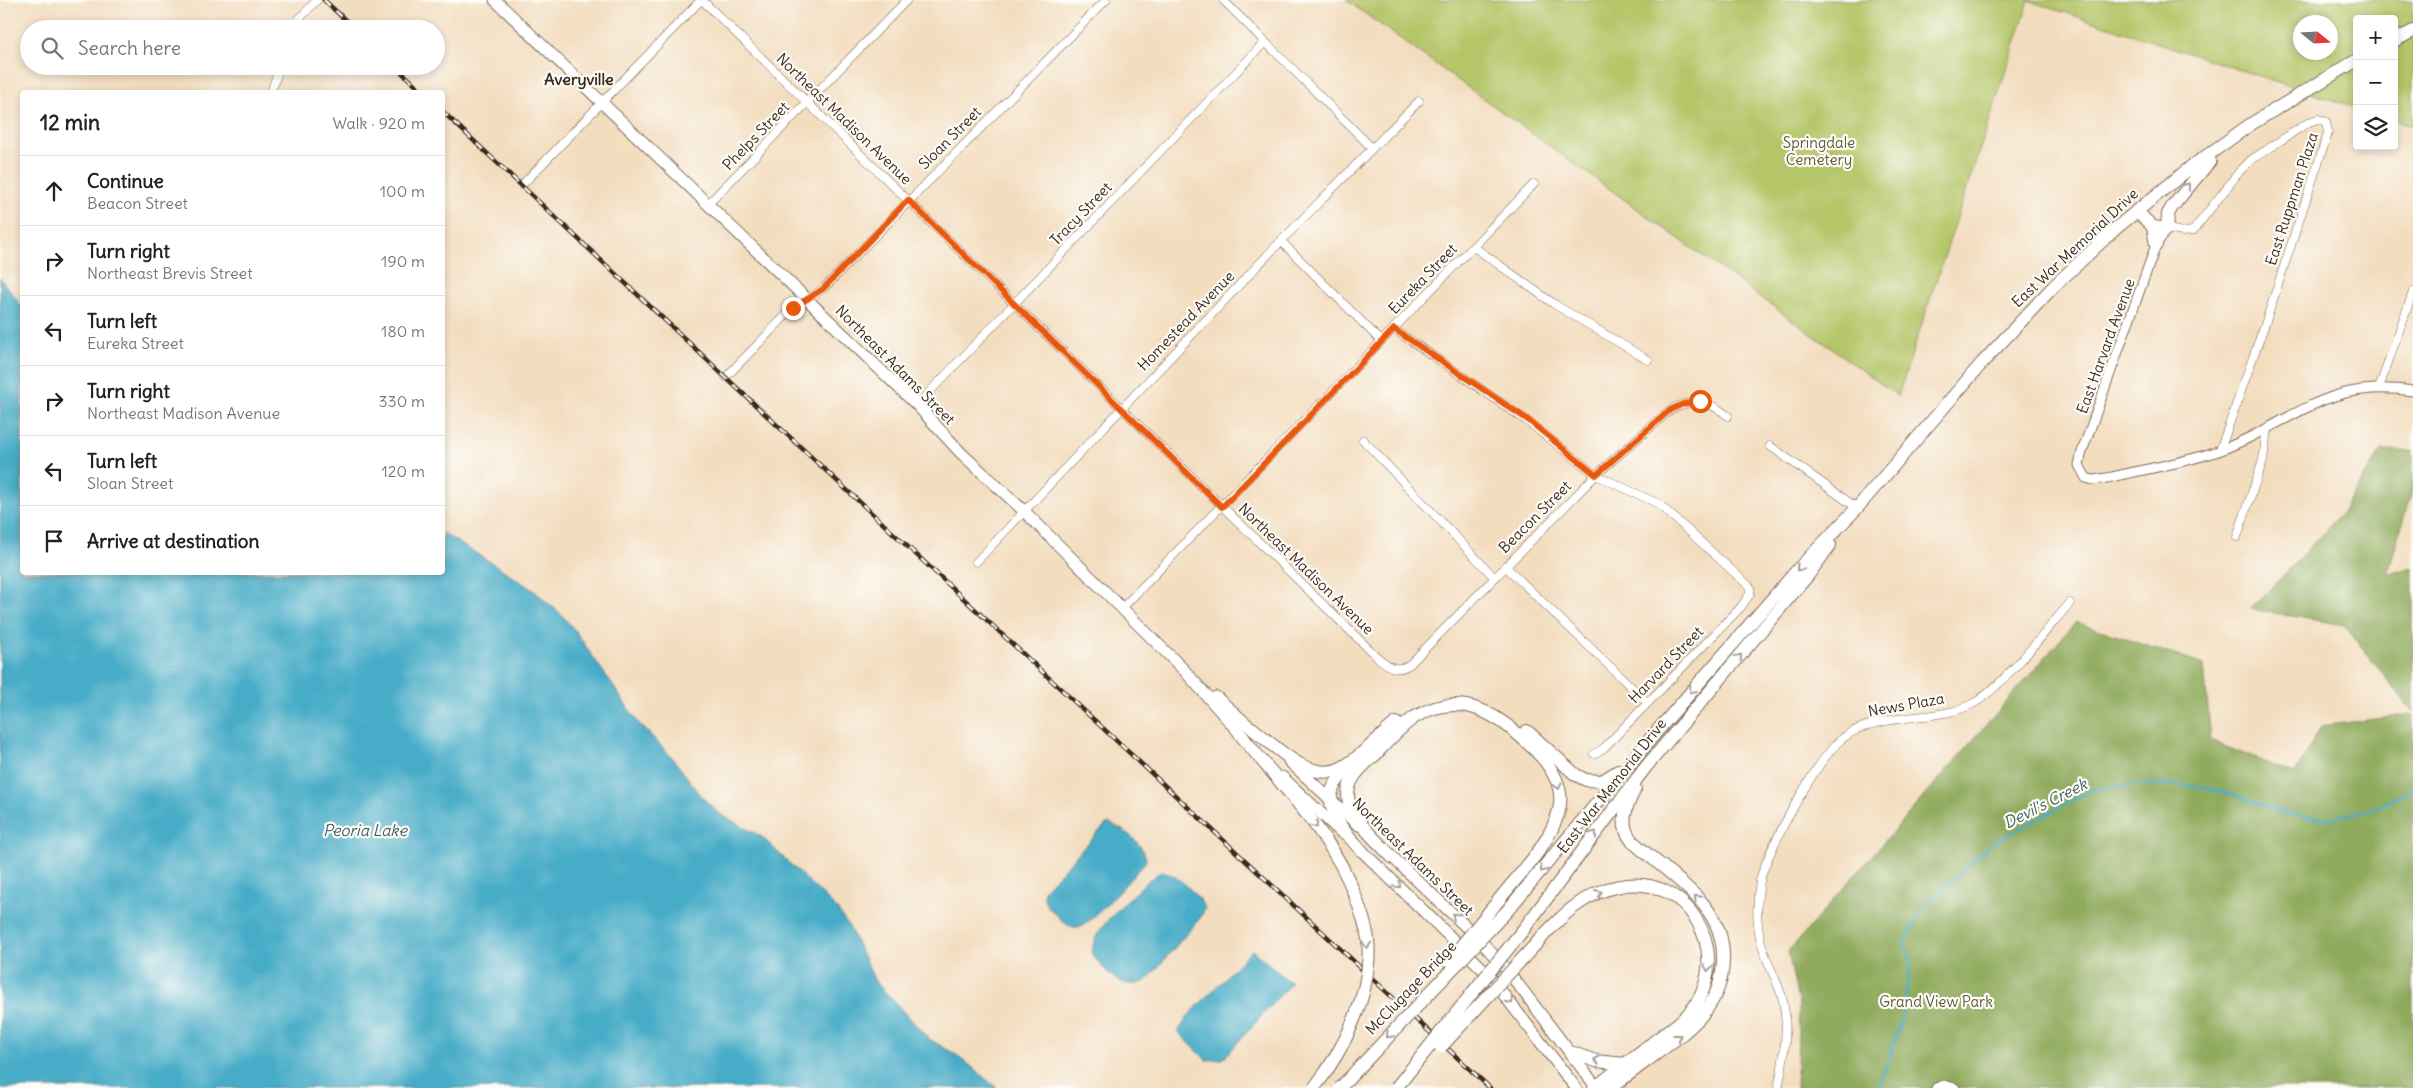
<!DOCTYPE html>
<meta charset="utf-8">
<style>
body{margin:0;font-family:Delius,sans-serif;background:#f6f6f6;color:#222}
.controls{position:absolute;right:15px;top:15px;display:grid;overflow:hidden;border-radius:5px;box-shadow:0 2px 8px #0003}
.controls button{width:45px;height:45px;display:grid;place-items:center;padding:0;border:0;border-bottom:1px solid #e0e0e0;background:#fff;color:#222;font:25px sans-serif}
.compass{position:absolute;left:2293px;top:15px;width:45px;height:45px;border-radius:50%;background:#fff;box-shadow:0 2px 8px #0003;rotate:108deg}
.stop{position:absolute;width:15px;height:15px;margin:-11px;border:4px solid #ea580c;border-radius:50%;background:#fff}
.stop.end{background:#ea580c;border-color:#fff;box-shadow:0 1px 5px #0008}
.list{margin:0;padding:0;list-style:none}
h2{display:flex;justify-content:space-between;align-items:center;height:65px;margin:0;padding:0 20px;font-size:21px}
h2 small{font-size:16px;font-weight:400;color:#767676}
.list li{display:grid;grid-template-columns:32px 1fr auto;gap:15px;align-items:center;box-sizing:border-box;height:70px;padding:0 20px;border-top:1px solid #e0e0e0}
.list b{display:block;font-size:19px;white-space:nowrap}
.list p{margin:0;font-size:16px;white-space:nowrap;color:#767676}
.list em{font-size:16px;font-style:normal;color:#767676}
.icon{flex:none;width:28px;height:28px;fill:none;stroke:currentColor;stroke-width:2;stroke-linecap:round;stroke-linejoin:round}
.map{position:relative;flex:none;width:2413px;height:1088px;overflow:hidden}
.search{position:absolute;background:#fff;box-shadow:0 2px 8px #0003;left:20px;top:20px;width:425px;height:55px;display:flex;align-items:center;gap:12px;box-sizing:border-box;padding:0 18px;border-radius:28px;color:#767676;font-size:19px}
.panel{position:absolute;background:#fff;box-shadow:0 2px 8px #0003;left:20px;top:90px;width:425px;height:485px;border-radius:5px}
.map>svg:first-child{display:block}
.green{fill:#b5c669;stroke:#787844;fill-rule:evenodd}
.forest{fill:#90ab5d;stroke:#666a3e}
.water{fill:#47acc7;stroke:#416b72}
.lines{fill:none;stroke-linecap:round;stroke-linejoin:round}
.stream{stroke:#47acc7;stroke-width:2.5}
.minor-casing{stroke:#7b6956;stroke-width:9}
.tertiary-casing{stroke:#7b6956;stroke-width:11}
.primary-casing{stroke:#7b6956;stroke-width:13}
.trunk-casing{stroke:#7b6956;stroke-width:14}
.minor{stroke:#fff;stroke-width:8}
.tertiary{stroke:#fff;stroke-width:9}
.primary{stroke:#fff;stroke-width:11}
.trunk{stroke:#fff;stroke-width:12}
.rail-casing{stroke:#3b2a1e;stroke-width:4.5}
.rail{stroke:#fdfcf7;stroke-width:2.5;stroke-dasharray:8;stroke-linecap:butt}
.trunk-bridge-casing{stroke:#7b6956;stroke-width:14;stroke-linecap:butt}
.trunk-bridge{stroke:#fff;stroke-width:12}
.oneway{stroke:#a79f9a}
.route{stroke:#ea580c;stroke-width:6}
.labels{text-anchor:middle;stroke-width:4.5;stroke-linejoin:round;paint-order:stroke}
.street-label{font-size:15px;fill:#3b2a1e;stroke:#fdfcf7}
.park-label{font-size:15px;fill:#605934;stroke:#fdfcf7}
.neighbourhood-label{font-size:16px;font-weight:bold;fill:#3b2a1e;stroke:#fdfcf7}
.water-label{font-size:16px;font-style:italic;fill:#405e62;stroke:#fdfcf7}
</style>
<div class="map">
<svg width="2413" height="1088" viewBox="0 0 2413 1088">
<rect width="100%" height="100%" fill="#fdfcf7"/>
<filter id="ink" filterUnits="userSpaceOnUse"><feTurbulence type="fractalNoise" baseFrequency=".02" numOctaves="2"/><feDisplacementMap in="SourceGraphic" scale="10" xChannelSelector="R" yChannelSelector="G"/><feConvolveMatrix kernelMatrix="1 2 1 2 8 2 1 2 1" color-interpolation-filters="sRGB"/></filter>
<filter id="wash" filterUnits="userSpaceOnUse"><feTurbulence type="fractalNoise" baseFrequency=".0096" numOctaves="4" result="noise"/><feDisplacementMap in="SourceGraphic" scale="20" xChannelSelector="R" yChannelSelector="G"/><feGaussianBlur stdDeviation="1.12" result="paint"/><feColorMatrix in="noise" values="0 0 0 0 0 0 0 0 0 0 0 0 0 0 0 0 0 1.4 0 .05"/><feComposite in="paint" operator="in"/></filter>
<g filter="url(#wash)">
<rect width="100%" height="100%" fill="#f3ddbf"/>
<path class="green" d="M1346 0H2413V126L2394 120V19H2357V108L2029 1 1898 396ZM2300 22H2330V52H2300Z"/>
<path class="forest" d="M2381 451H2413V487L2388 573 2413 568V712L2344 625 2251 609 2340 515Z
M2076 622 2204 665 2211 741 2295 774 2321 726 2413 714V1088H1796L1799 1005 1788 952Z"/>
<path class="water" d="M0 278 22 306V572H442L443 533 446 535 500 568 533 590 560 613 574 629 637 721 670 755 704 799 720 814 762 837 836 908 849 927 875 981 928 1038 960 1057 997 1088H0Z
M1109 823C1124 829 1145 844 1146 861 1134 874 1091 927 1077 927 1069 928 1062 921 1057 916 1049 908 1042 903 1044 890L1105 825Z
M1163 871C1179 876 1197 894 1205 908L1201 917 1147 980C1123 994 1107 972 1092 955 1092 947 1094 940 1098 933 1108 918 1148 877 1163 871Z
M1252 950 1291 983 1223 1059 1206 1060 1178 1032 1189 1015Z"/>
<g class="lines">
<path class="stream" d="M1879 1088 1901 1020 1910 972V959L1905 943 1910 931 1924 907 1991 844 2094 789 2143 784 2199 786 2235 795 2284 813 2326 819 2373 809 2413 790"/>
</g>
</g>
<g filter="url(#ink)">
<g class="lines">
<g class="minor-casing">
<path id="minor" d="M702 0 1376 656C1387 665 1396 674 1410 664L1596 475 1670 410C1693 397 1708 400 1728 416
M1223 0 1372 148
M294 29 299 19 317 0
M271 92 280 66
M522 185 701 0
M708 204 907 0
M2167 229 2183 232 2193 231 2239 172 2251 160 2309 122 2318 119 2326 122 2328 133 2266 321 2220 450
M1281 241 1381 341
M1474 247 1554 304 1648 360
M1394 329 1527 421 1596 475 1659 504 1750 587V594L1741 607 1604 748 1594 754
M726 377 793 308 823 289 1106 0
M2379 388 2413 292
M917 405 1265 42
M1363 440 1494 577
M1770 446 1857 508
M2237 537 2263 460 2267 428
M976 562 1281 241 1419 101
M1505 566 1648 703
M1122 608 1534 184
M1778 1088C1784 1061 1789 1028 1783 1001 1779 984 1770 969 1764 952 1756 930 1756 904 1760 881 1767 850 1818 757 1843 738 1854 729 1867 725 1881 722 1911 715 1949 718 1976 702 2007 682 2045 631 2070 603"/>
</g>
<g class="tertiary-casing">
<path id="tertiary" d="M2167 229 2156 245 2082 452 2079 465 2086 478 2093 480 2107 478C2145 469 2185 463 2221 450 2295 422 2325 378 2413 391
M1936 1088 1944 1085 1955 1088"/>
</g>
<g class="primary-casing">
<path id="primary" d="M495 0 917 405 961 453 1024 511 1184 670 1245 739
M1216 697 1258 734
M1289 761 1358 825
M1282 777 1342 833
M1356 845 1487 973 1576 1088
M1386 851 1479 939 1507 970 1597 1088"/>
</g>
<g class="trunk-casing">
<path id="trunk" d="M2394 41 2413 31
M2136 211 2153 227 2167 229 2168 214 2172 207 2210 161
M2153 227 2156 245
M1252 728C1274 745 1308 782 1339 769 1357 761 1380 736 1396 723
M1527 731 1576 775 1586 780 1602 781 1618 771
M1240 734C1281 786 1333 834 1356 898
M1360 757C1353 764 1344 771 1338 780 1318 805 1346 834 1362 851
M1392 857C1379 843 1349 817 1348 797 1347 778 1364 765 1376 754 1388 741 1400 727 1415 717 1462 688 1501 716 1535 750 1551 766 1565 786 1559 810 1550 845 1519 874 1498 901
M1507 911 1652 737 1799 568 1857 508 1982 363 2053 287 2115 229 2191 167 2251 124 2357 60
M1523 930 1645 768 1809 574 1830 545
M1535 945C1558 919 1584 892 1620 886 1687 873 1731 949 1696 1004 1685 1021 1666 1032 1651 1044 1632 1058 1613 1074 1594 1088
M1570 1052 1596 1061 1625 1064
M1611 1088C1627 1075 1644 1063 1660 1051 1692 1027 1722 1005 1723 961 1724 940 1717 921 1704 905 1684 881 1655 862 1632 841 1618 824 1626 806 1635 789"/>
</g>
<use href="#minor" class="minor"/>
<use href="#tertiary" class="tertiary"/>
<use href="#primary" class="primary"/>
<use href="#trunk" class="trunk"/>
<g class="rail-casing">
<path id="rail" d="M324 0 355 29
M395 66 423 92
M442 111 736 387 1490 1088"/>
</g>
<use href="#rail" class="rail"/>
<g class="trunk-bridge-casing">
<path id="trunk-bridge" d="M1449 961 1498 901
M1441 1047 1535 945
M1314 1088C1345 1049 1373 991 1368 939 1366 925 1361 911 1356 898
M1340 1088 1507 911
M1396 1088 1523 930"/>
</g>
<use href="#trunk-bridge" class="trunk-bridge"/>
</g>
<defs><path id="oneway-chevron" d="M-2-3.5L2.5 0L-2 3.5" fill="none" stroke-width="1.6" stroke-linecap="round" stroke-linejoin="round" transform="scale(1.25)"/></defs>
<g class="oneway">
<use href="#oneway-chevron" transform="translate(2187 186) rotate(-52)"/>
<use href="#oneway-chevron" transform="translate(1799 568) rotate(133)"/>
<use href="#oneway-chevron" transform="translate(1739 657) rotate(-50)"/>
<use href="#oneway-chevron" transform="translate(1692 690) rotate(131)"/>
<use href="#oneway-chevron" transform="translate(1558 786) rotate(74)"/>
<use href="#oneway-chevron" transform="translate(1315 825) rotate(54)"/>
<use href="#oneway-chevron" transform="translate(1594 834) rotate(-53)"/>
<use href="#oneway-chevron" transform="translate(1543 869) rotate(129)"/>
<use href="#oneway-chevron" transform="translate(1398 885) rotate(44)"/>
<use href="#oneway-chevron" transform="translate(1599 893) rotate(-24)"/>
<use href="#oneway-chevron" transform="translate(1697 898) rotate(-134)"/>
<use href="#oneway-chevron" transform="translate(1455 916) rotate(-136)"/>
<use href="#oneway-chevron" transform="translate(1367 945) rotate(90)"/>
<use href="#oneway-chevron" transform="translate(1708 968) rotate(97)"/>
<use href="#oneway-chevron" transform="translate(1510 1001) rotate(51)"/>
<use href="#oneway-chevron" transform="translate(1389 1035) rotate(133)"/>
<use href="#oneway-chevron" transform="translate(1678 1037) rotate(-37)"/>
<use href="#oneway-chevron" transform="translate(1597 1060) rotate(-172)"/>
</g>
</g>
<g class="lines" filter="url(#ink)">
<path class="route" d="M793 308 823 289 908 200 1222 507 1394 329 1528 420 1596 475 1670 410 1683 404 1700 401"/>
</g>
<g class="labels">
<g class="street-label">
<text transform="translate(844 119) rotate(44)" y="5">Northeast Madison Avenue</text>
<text transform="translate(756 136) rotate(-46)" y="5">Phelps Street</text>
<text transform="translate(950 138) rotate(-45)" y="5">Sloan Street</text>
<text transform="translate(2292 199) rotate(-72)" y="5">East Ruppman Plaza</text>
<text transform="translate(1081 214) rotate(-46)" y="5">Tracy Street</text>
<text transform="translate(2075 248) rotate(-43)" y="5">East War Memorial Drive</text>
<text transform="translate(1423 279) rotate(-46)" y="5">Eureka Street</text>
<text transform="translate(1186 321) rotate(-46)" y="5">Homestead Avenue</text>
<text transform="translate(2106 346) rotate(-70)" y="5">East Harvard Avenue</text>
<text transform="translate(895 365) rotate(45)" y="5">Northeast Adams Street</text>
<text transform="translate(1535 517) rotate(-45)" y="5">Beacon Street</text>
<text transform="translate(1306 569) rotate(44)" y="5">Northeast Madison Avenue</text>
<text transform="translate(1666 665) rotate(-46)" y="5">Harvard Street</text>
<text transform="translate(1906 705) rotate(-10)" y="5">News Plaza</text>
<text transform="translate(1612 786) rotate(-52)" y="5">East War Memorial Drive</text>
<text transform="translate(1413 857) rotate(44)" y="5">Northeast Adams Street</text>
<text transform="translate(1411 988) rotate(-46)" y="5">McClugage Bridge</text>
</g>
<g class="park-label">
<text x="1819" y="148">Springdale<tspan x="1819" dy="17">Cemetery</tspan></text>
<text x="1936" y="1007">Grand View Park</text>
</g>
<g class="neighbourhood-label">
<text x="579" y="85">Averyville</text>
</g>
<g class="water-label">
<text transform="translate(2045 803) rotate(-27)" y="6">Devil's Creek</text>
<text x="365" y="836">Peoria Lake</text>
</g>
</g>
</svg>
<div class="controls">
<button>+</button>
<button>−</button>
<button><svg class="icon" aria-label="layers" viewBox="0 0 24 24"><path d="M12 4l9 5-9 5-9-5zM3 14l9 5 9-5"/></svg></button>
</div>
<svg class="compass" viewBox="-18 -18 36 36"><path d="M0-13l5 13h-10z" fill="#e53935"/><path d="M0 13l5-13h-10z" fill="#767676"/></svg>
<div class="stop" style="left:1700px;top:401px"></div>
<div class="stop end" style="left:793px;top:308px"></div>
<div class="search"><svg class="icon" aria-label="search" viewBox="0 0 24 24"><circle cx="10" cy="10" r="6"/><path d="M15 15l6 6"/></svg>Search here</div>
<section class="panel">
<h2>12 min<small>Walk · 920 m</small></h2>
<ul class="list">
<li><svg class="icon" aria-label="ahead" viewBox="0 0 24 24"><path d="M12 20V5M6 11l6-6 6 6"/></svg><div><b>Continue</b><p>Beacon Street</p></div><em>100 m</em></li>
<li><svg class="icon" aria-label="right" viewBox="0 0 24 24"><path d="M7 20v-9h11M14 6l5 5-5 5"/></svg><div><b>Turn right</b><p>Northeast Brevis Street</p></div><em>190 m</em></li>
<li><svg class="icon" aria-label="left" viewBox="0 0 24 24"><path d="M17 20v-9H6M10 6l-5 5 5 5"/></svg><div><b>Turn left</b><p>Eureka Street</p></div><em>180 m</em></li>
<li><svg class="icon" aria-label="right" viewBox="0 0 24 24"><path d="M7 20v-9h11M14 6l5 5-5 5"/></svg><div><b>Turn right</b><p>Northeast Madison Avenue</p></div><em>330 m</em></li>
<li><svg class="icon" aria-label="left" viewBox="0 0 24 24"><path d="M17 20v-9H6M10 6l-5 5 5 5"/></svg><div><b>Turn left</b><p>Sloan Street</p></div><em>120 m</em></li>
<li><svg class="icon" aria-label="arrive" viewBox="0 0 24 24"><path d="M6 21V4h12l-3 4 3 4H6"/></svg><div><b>Arrive at destination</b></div></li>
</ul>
</section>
</div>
